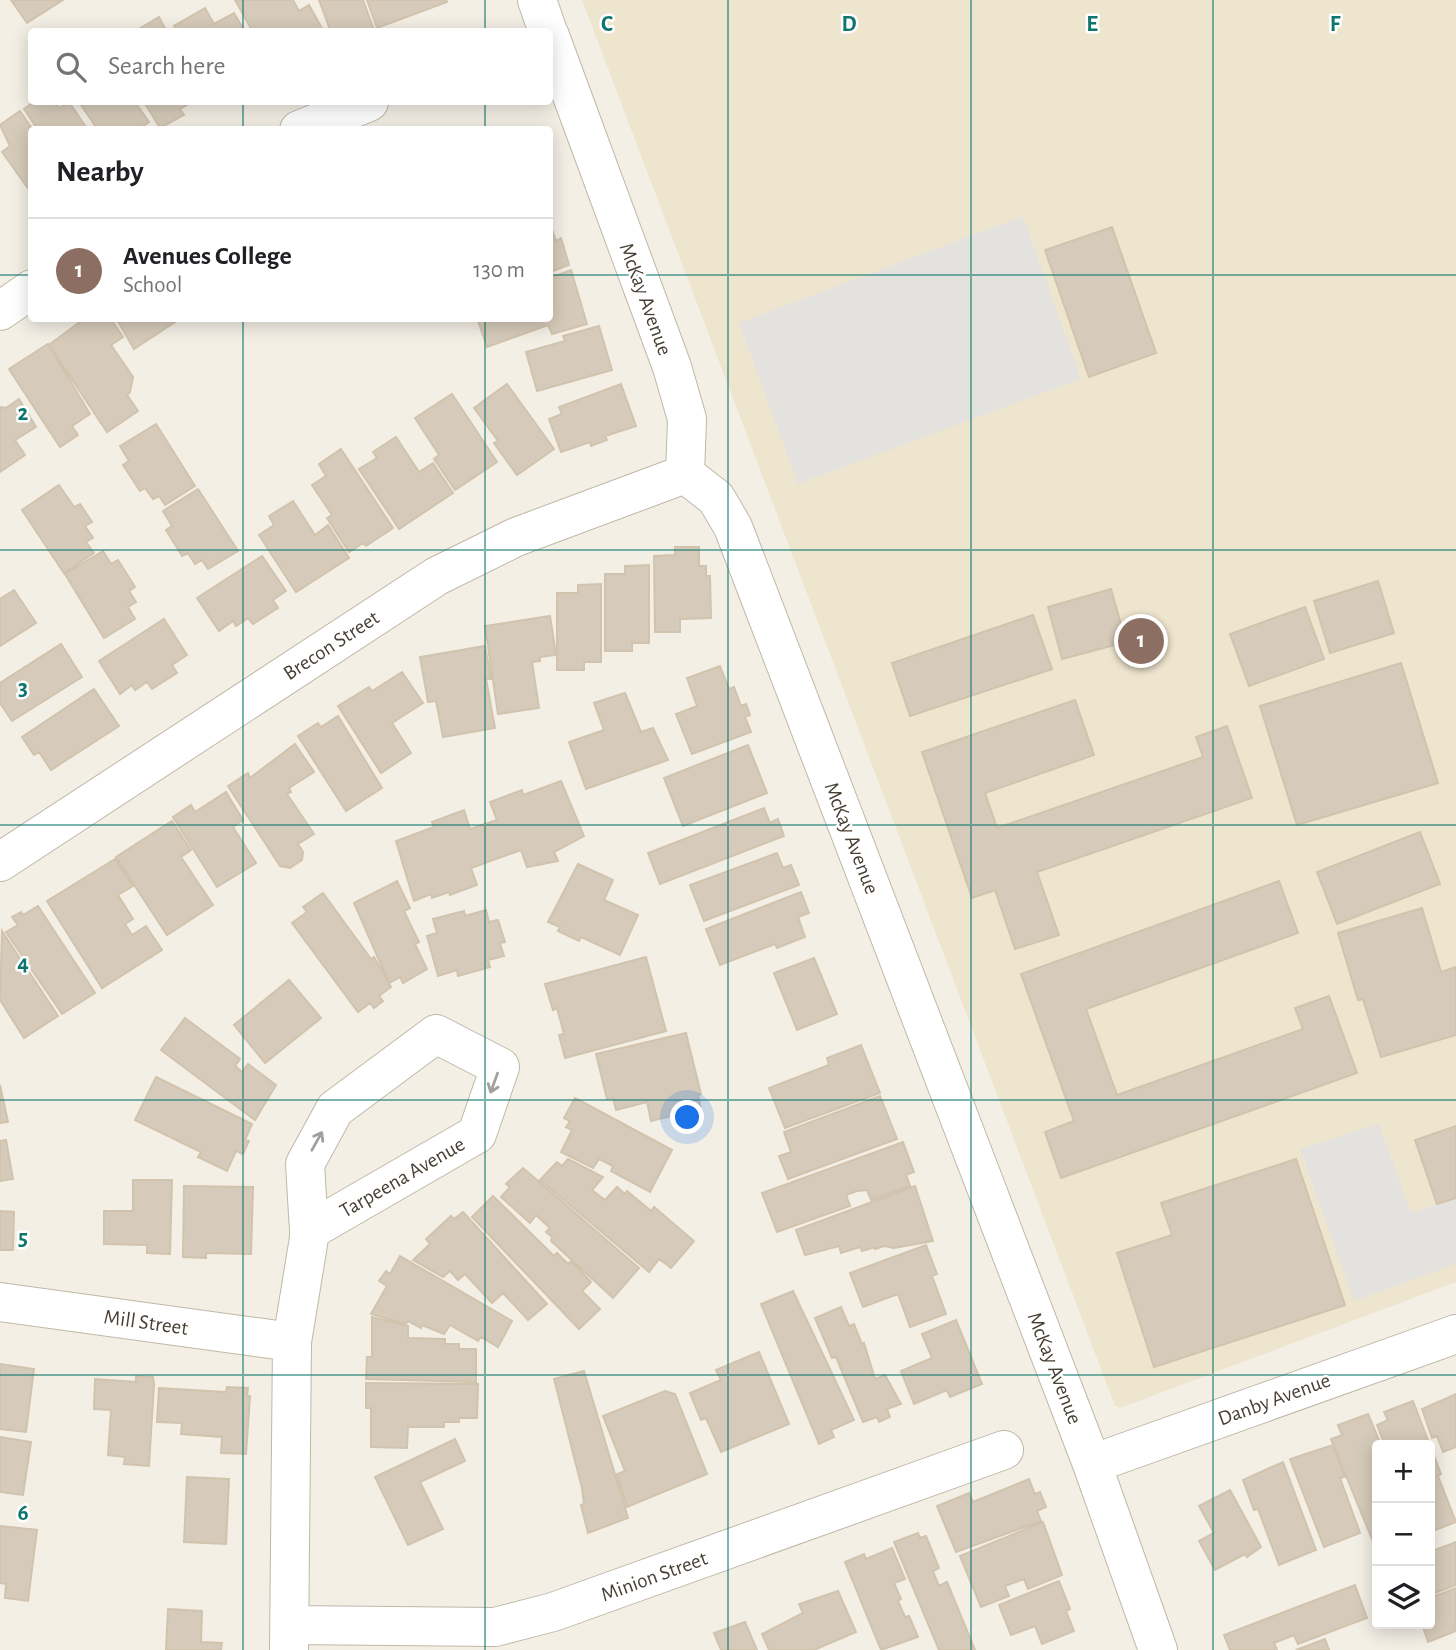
<!DOCTYPE html>
<meta charset="utf-8">
<style>
body{margin:0;font-family:"Alegreya Sans",sans-serif;background:#f2f2f2;color:#202124}
.controls{position:absolute;right:21px;bottom:21px;display:grid;overflow:hidden;border-radius:7px;box-shadow:0 4px 18px #0003}
.controls button{width:63px;height:63px;display:grid;place-items:center;padding:0;border:0;border-bottom:2px solid #e0e0e0;background:#fff;color:#202124;font:35px sans-serif}
.you{position:absolute;left:688px;top:1118px;width:24px;height:24px;margin:-18px;border:5px solid #fff;border-radius:50%;background:#1a73e8;box-shadow:0 0 0 10px #1a73e833}
.badge{display:grid;place-items:center;width:46px;height:46px;border-radius:50%;background:#ff3211;color:#fff;font-size:23px;font-weight:700}
.pin{position:absolute;translate:-50% -50%;border:4px solid #fff;box-shadow:0 2px 7px #0006}
.list{margin:0;padding:0;list-style:none}
h2{display:flex;justify-content:space-between;align-items:center;height:91px;margin:0;padding:0 28px;font-size:30px}
h2 small{font-size:23px;font-weight:400;color:#757577}
.list li{display:grid;grid-template-columns:46px 1fr auto;gap:21px;align-items:center;box-sizing:border-box;height:105px;padding:0 28px;border-top:2px solid #e0e0e0}
.list b{display:block;font-size:26px;white-space:nowrap}
.list p{margin:0;font-size:23px;white-space:nowrap;color:#757577}
.list em{font-size:23px;font-style:normal;color:#757577}
.icon{flex:none;width:38px;height:38px;fill:none;stroke:currentColor;stroke-width:2;stroke-linecap:round;stroke-linejoin:round}
.map{position:relative;flex:none;width:1456px;height:1650px;overflow:hidden}
.search{position:absolute;background:#fff;box-shadow:0 4px 18px #0003;left:28px;top:28px;width:525px;height:77px;display:flex;align-items:center;gap:18px;box-sizing:border-box;padding:0 24px;border-radius:7px;color:#757577;font-size:26px}
.panel{position:absolute;background:#fff;box-shadow:0 4px 18px #0003;left:28px;top:126px;width:525px;height:196px;border-radius:7px}
.map>svg:first-child{display:block}
.education{fill:#eee5ce}
.parking{fill:#e4e2de}
.building{fill:#d6cbba;stroke:#d1c3ad;stroke-width:2}
.lines{fill:none;stroke-linecap:round;stroke-linejoin:round}
.minor-casing{stroke:#c0b7a7;stroke-width:40}
.minor{stroke:#fff;stroke-width:38}
.oneway{stroke:#a39f9a}
.grid{fill:none;stroke:#0f766e;stroke-width:2;stroke-opacity:0.55}
.labels{text-anchor:middle;stroke-width:5;stroke-linejoin:round;paint-order:stroke}
.street-label{font-size:21px;fill:#473f34;stroke:#fff}
.grid-label{font-size:23px;text-anchor:middle;font-weight:bold;fill:#0f766e;stroke:#fff;stroke-width:5;stroke-linejoin:round;paint-order:stroke}
</style>
<div class="map">
<svg width="1456" height="1650" viewBox="0 0 1456 1650">
<rect width="100%" height="100%" fill="#f4efe5"/>
<path class="education" d="M582 0H1456V1282L1120 1408 1115 1406Z"/>
<path class="parking" d="M1023 216 1081 379 798 484 739 323Z
M1379 1124 1411 1213 1456 1198V1264L1354 1301 1300 1149Z"/>
<path class="building" d="M11 0H63L27 23Z
M235 0H293L299 11 309 5 324 32H253Z
M319 0H363L374 30 331 32Z
M367 0H446L447 2 377 28Z
M205 8 214 24 234 13 245 32H177L174 26Z
M159 17 167 32H134Z
M34 102H55L59 108 69 102 88 130H38L24 109Z
M79 102H135L149 122 137 130H98Z
M144 102H192L180 109 184 115 160 128Z
M20 111 33 130 32 194 2 152 10 146 0 125Z
M550 224 556 241 561 238 569 265 550 272Z
M1112 227 1156 353 1089 377 1045 250Z
M571 270 587 324 552 334 548 325 487 347 477 318H550V278Z
M85 318H110L123 337 111 345 133 377 130 392 127 395 138 411 107 432 49 345Z
M116 318H181L134 349Z
M599 326 612 370 537 391 526 352 565 341 563 336Z
M48 344 90 414 72 426 78 435 60 447 9 369Z
M507 384 554 449 517 475 494 443 498 441 474 408Z
M621 384 636 426 605 436 607 440 591 446 590 442 561 452 549 419 562 414 559 407Z
M452 394 497 462 455 490 434 459 439 455 415 418Z
M19 399 36 427 15 440 25 455 0 472V407L6 408Z
M156 424 195 486 165 505 159 496 153 499 145 488 140 491 123 465 129 461 120 446Z
M396 437 419 472 433 463 453 493 399 529 359 469 377 458 373 452Z
M341 449 393 528 366 546 363 543 349 552 327 518 332 515 312 485 326 476 319 464Z
M59 485 74 507 80 504 92 522 85 526 93 538 86 542 94 553 64 573 22 510Z
M198 489 238 551 208 569 202 560 195 564 188 553 182 556 166 530 172 526 163 511Z
M293 501 315 535 328 525 349 558 296 592 259 535 274 525 269 516Z
M675 547H699V566H706V576H710L711 618 680 619V632H655L654 556 675 555Z
M103 551 111 564 118 560 135 587 129 591 136 602 128 607 135 619 104 638 65 574Z
M262 556 286 591 273 600 278 608 253 624 248 618 236 626 233 621 219 631 197 598Z
M649 565V643H632V651H605V574H625V566Z
M1378 581 1394 633 1330 653 1314 601Z
M601 584V662H584V670H557V593H578V585Z
M1111 589 1126 642 1062 659 1048 607Z
M14 590 36 623 0 646V599Z
M1305 607 1324 659 1249 686 1230 634Z
M1033 615 1052 669 910 716 892 663Z
M550 616 556 655 540 657V661L532 662 539 708 498 714 485 626Z
M164 619 187 655 172 665 177 673 152 689 147 682 135 690 132 685 120 694 99 661Z
M61 644 82 677 12 721 0 703V683Z
M485 646 491 679H486L495 728 443 737 436 701 428 702 420 657Z
M1401 663 1438 783 1297 825 1260 706Z
M720 666 729 689 734 687 741 706 746 704 750 715 745 717 751 732 692 754 676 714 697 706 687 678Z
M402 672 423 703 392 723 411 753 381 773 338 706 369 687 372 691Z
M94 689 119 726 51 770 39 752 34 755 22 737Z
M625 693 641 732 653 728 668 760 586 789 569 742 604 730 594 703Z
M1075 700 1094 755 985 793 997 828 1203 757 1196 737 1227 726 1252 798 1037 872 1059 935 1015 949 995 890 972 898 922 752Z
M338 716 382 788 346 811 298 736 318 723 321 727Z
M295 744 314 772 289 788 291 792 287 794 314 834 298 844 303 852 302 860 290 868 280 866 228 786 248 773 250 778Z
M748 745 767 793 683 826 664 778Z
M561 781 584 836 554 852 558 861 527 867 521 850 471 868 477 885 450 895 449 892 432 898 431 894 414 901 396 841 434 827 432 822 464 810 470 829 497 820 490 802 522 790 523 795Z
M226 792 243 820 233 827 256 863 217 887 173 817 191 805 195 812Z
M764 808 770 823 778 819 784 836 660 884 648 853Z
M172 821 191 850 181 857 213 905 167 935 116 857Z
M1420 832 1440 884 1337 924 1317 872Z
M777 853 783 868 791 865 799 885 704 921 690 885Z
M115 859 133 886 118 895 133 919 125 924 132 935 146 926 162 950 102 988 47 901Z
M578 864 613 880 604 900 638 915 620 955 581 937 579 941 558 931 560 927 548 922Z
M397 881 410 908 404 911 419 942 415 944 427 969 403 983 400 977 389 983 354 903Z
M1279 881 1298 933 1086 1009 1117 1095 1303 1029 1295 1008 1329 996 1357 1073 1061 1178 1045 1132 1074 1121 1021 974Z
M801 892 809 913 798 917 805 937 777 948 775 944 720 965 706 929Z
M323 893 371 959 374 957 391 987 379 996 383 1001 374 1008 370 1003 358 1012 292 923 307 912 303 907Z
M38 906 95 993 62 1014 6 932 18 925 12 917 21 912 23 915Z
M1422 908 1441 972 1456 967V1035L1381 1057 1363 999 1358 1000 1338 933Z
M486 910 489 922 498 920 505 942 500 943 504 956 488 960 490 967 458 976 457 970 438 976 427 936 437 933 433 919 464 911 465 916Z
M2 931 58 1016 24 1038 0 1000Z
M646 957 666 1031 565 1058 559 1035 564 1034 557 1008 553 1010 545 984Z
M814 958 837 1014 797 1030 774 973Z
M289 980 321 1018 265 1063 234 1025Z
M185 1018 240 1059 235 1066 242 1072 248 1064 276 1085 255 1120 161 1050Z
M686 1033 701 1094 698 1095 702 1114 680 1120 679 1114 651 1121 647 1102 616 1110 613 1098 607 1099 596 1054Z
M861 1045 880 1093 785 1128 769 1088 829 1065 827 1058Z
M156 1077 252 1124 245 1140 249 1141 243 1154 236 1151 227 1171 198 1157 201 1152 135 1120Z
M0 1085 8 1122 0 1123Z
M880 1096 897 1139 788 1179 779 1156 791 1152 784 1132Z
M575 1098 672 1150 650 1192 611 1171 613 1166 599 1159 593 1168 561 1152 572 1130 566 1127 570 1121 564 1118Z
M1456 1126V1198L1437 1204 1415 1140Z
M6 1140 13 1179 0 1181V1141Z
M903 1142 914 1172 906 1175 910 1186 871 1200 867 1190 857 1191 846 1195 850 1206 777 1232 762 1193Z
M568 1159 603 1177 592 1190 605 1200 617 1187 625 1194 627 1191 651 1211 654 1207 694 1241 671 1268 659 1259 649 1272 540 1180 557 1162 562 1166Z
M1296 1159 1345 1305 1154 1367 1117 1253 1172 1235 1161 1203Z
M523 1168 639 1268 613 1298 551 1241 552 1237 546 1232 550 1228 536 1215 530 1223 501 1197 510 1187 506 1184Z
M133 1180H172L170 1254 147 1253V1245L104 1244V1211H133Z
M184 1186 253 1187 251 1254 206 1253V1258L183 1257Z
M915 1186 933 1241 894 1248 884 1246 875 1249V1247L862 1251 860 1247 841 1253 839 1246 805 1255 796 1230Z
M493 1196 554 1256 557 1253 568 1264 571 1261 591 1282 582 1291 600 1309 579 1329 472 1217Z
M0 1211 14 1212 13 1250H0Z
M463 1212 547 1304 528 1320 503 1293 492 1303 465 1274 458 1280 450 1271 443 1277 413 1260 430 1244 426 1239 451 1216 454 1219Z
M926 1245 937 1274 932 1276 946 1314 910 1327 898 1294 863 1307 850 1273Z
M400 1256 512 1321 498 1347 481 1337 478 1341 450 1325 444 1334 422 1325 421 1328 408 1321 406 1324 371 1314 387 1286 379 1281 386 1271 390 1274Z
M793 1291 854 1420 831 1430 834 1437 819 1444 761 1304Z
M841 1307 849 1326 854 1324 862 1344 864 1343 875 1379 885 1375 901 1404 887 1409 890 1417 879 1422 877 1417 863 1422 836 1357 832 1358 815 1318Z
M372 1317 408 1326V1338L445 1339V1344H459V1349H476V1382L366 1379 367 1357H372Z
M956 1320 982 1384 950 1397 947 1390 914 1404 901 1371 932 1358 922 1334Z
M759 1352 789 1424 721 1452 706 1418 701 1420 690 1393 721 1380 716 1370Z
M0 1364 34 1369 26 1432 0 1429Z
M584 1371 628 1518 588 1533 581 1505 584 1504 582 1488 554 1379Z
M136 1376 153 1377 154 1384 149 1466 124 1464 125 1457 108 1455 111 1410 94 1409 95 1379 136 1382Z
M366 1383 478 1384 477 1418H459V1422H444V1427H408L407 1448 371 1447V1408H366Z
M227 1387 248 1388 247 1396H250L246 1454 221 1453 222 1437 181 1434 182 1423 157 1422 159 1388 226 1392Z
M665 1391 675 1394 707 1474 627 1507 617 1474 625 1471 603 1416Z
M1456 1394V1447L1443 1452 1437 1436 1432 1438 1422 1409Z
M1413 1401 1441 1474 1438 1476 1456 1522 1430 1532V1445H1385L1377 1425 1388 1420 1384 1412Z
M1368 1414 1381 1445H1377V1543L1374 1544 1331 1439 1342 1435 1338 1425Z
M0 1437 31 1442 23 1495 0 1492Z
M455 1439 465 1461 420 1482 443 1529 408 1545 375 1477Z
M1333 1445 1345 1477 1340 1478 1360 1533 1324 1547 1290 1459Z
M1283 1462 1316 1550 1279 1565 1258 1509 1254 1510 1243 1480Z
M187 1477 229 1479 226 1544 184 1542Z
M1029 1479 1035 1494 1040 1492 1046 1507 1037 1511 1041 1521 956 1552 937 1506 969 1493 973 1502Z
M1230 1490 1261 1547 1247 1557 1245 1554 1215 1570 1199 1541 1214 1533 1199 1506Z
M1043 1522 1062 1575 1028 1589 1024 1579 1005 1586 1009 1596 981 1607 960 1556Z
M0 1526 37 1530 28 1601 5 1598 6 1584 0 1583Z
M918 1533 920 1538 926 1536 939 1568 933 1571 939 1586 947 1582 975 1650H939L894 1542Z
M1456 1542V1585L1430 1595V1552Z
M892 1548 905 1579 894 1583 901 1599 898 1601 905 1617 909 1616 918 1637 881 1650 845 1562 864 1554 866 1559Z
M1059 1581 1070 1609 1066 1611 1074 1631 1042 1644 1035 1626 1011 1635 999 1605Z
M1355 1585 1367 1618 1298 1644 1294 1635 1274 1643 1277 1650H1230L1224 1635Z
M1456 1588V1631L1428 1642 1422 1624H1430V1598Z
M838 1591 856 1632 814 1650H769L762 1634 803 1613 799 1604Z
M168 1609 202 1611 201 1642 222 1643 221 1650H166Z
M745 1622 757 1650H721L714 1633Z
M1325 1639 1329 1650H1296Z"/>
<g class="lines">
<g class="minor-casing">
<path id="minor" d="M537 0 548 32
M550 36 672 367 687 419 685 474
M299 130 369 102
M0 311 32 289
M685 474 716 498 733 527 1092 1464 1158 1650
M0 862 437 576 516 537 685 474
M0 1302 292 1342
M1092 1464 1456 1334
M290 1625 495 1627 553 1612 1004 1450
M289 1650 292 1342 309 1238V1231L305 1164 335 1109 436 1034 500 1067 477 1134 309 1231"/>
</g>
<use href="#minor" class="minor"/>
</g>
<defs><path id="oneway-shaft" d="M-6 0H5M1.5-3L5.5 0L1.5 3" fill="none" stroke-width="1.6" stroke-linecap="round" stroke-linejoin="round" transform="scale(1.75)"/></defs>
<g class="oneway">
<use href="#oneway-shaft" transform="translate(494 1083) rotate(110)"/>
<use href="#oneway-shaft" transform="translate(317 1141) rotate(-61)"/>
</g>
<path class="grid" d="M243 0V32M485 0V32M728 0V1650M971 0V1650M1213 0V1650M243 102V130M485 102V130M0 275H32M550 275H1456M243 318V1650M485 318V1650M0 550H1456M0 825H1456M0 1100H1456M0 1375H1456"/>
<g class="labels">
<g class="street-label">
<text transform="translate(646 299) rotate(70)" y="7">McKay Avenue</text>
<text transform="translate(331 645) rotate(-33)" y="7">Brecon Street</text>
<text transform="translate(852 838) rotate(69)" y="7">McKay Avenue</text>
<text transform="translate(402 1177) rotate(-30)" y="7">Tarpeena Avenue</text>
<text transform="translate(146 1322) rotate(8)" y="7">Mill Street</text>
<text transform="translate(1055 1368) rotate(69)" y="7">McKay Avenue</text>
<text transform="translate(1274 1399) rotate(-20)" y="7">Danby Avenue</text>
<text transform="translate(654 1576) rotate(-20)" y="7">Minion Street</text>
</g>
</g>
<g class="grid-label">
<text x="607" y="31">C</text>
<text x="849" y="31">D</text>
<text x="1092" y="31">E</text>
<text x="1335" y="31">F</text>
<text x="23" y="420">2</text>
<text x="23" y="695">3</text>
<text x="23" y="970">4</text>
<text x="23" y="1245">5</text>
<text x="23" y="1520">6</text>
</g>
</svg>
<div class="controls">
<button>+</button>
<button>−</button>
<button><svg class="icon" aria-label="layers" viewBox="0 0 24 24"><path d="M12 4l9 5-9 5-9-5zM3 14l9 5 9-5"/></svg></button>
</div>
<div class="you"></div>
<div class="pin badge" style="left:1141px;top:641px;background:#8d6e63">1</div>
<div class="search"><svg class="icon" aria-label="search" viewBox="0 0 24 24"><circle cx="10" cy="10" r="6"/><path d="M15 15l6 6"/></svg>Search here</div>
<section class="panel">
<h2>Nearby<small></small></h2>
<ul class="list">
<li><span class="badge" style="background:#8d6e63">1</span><div><b>Avenues College</b><p>School</p></div><em>130 m</em></li>
</ul>
</section>
</div>
